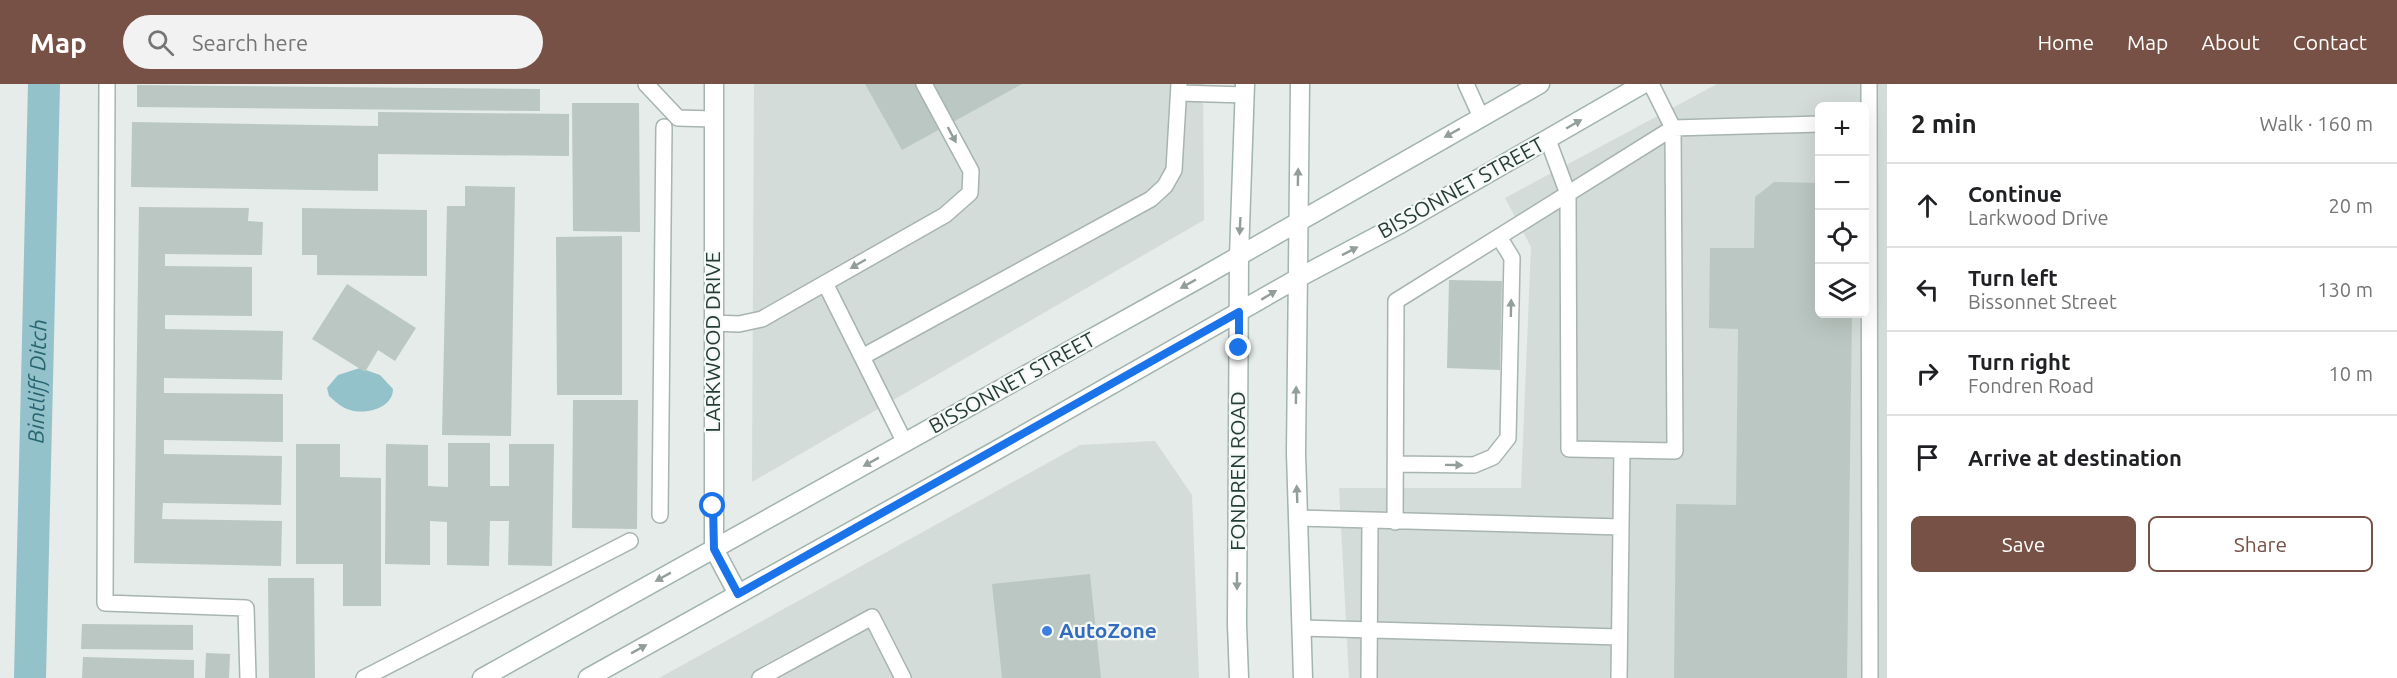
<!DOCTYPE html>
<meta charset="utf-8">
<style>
body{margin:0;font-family:Ubuntu,sans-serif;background:#f2f2f2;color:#202124}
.controls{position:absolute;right:18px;top:18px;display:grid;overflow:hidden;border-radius:9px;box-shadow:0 6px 24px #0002}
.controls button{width:54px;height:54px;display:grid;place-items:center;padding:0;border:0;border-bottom:2px solid #e0e0e0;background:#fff;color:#202124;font:30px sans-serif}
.stop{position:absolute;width:18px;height:18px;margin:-14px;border:4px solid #1a73e8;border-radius:50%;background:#fff}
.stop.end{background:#1a73e8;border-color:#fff;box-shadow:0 2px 6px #0008}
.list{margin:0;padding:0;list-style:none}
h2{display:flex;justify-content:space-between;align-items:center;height:78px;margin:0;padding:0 24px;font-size:26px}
h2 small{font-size:20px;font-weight:400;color:#757577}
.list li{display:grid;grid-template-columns:39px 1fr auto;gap:18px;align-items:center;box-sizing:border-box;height:84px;padding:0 24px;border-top:2px solid #e0e0e0}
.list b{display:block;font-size:22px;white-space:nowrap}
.list p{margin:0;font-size:20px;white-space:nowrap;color:#757577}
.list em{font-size:20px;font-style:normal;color:#757577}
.actions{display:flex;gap:12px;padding:18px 24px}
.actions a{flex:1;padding:14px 0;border:2px solid #775145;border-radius:9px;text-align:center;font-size:21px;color:#775145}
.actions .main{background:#775145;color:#fff}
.icon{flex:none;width:33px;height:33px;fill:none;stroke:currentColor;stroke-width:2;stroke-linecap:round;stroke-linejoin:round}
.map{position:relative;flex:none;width:1887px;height:594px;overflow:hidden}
header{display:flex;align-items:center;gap:36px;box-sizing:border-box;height:84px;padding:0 30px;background:#775145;color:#fff}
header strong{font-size:28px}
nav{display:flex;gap:33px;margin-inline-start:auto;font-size:21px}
.search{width:420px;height:54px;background:#f2f2f2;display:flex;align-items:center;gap:15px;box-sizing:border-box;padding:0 21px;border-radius:33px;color:#757577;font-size:22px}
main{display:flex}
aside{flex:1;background:#fff}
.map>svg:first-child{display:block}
.built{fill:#d3dcd8;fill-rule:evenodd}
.water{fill:#94c2ca}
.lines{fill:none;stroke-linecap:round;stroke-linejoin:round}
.canal{stroke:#94c2ca;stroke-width:32}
.building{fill:#bbc7c2}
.lane-casing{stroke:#a8b4b0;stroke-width:18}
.street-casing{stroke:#a8b4b0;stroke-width:21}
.secondary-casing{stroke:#a2b4ad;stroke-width:21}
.lane{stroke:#fff;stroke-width:15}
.street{stroke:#fff;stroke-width:18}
.secondary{stroke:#fff;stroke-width:18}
.oneway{fill:#929e9a}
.route{stroke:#1a73e8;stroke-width:8}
.shop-dot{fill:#3f7fe0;stroke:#f5f9f7;stroke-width:2}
.labels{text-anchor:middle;stroke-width:4.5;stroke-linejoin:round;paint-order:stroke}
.street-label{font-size:21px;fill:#263c36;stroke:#f5f9f7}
.shop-label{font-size:21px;font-weight:bold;fill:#366cbe;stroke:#f5f9f7;text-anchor:start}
.water-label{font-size:22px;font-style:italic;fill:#276571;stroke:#f5f9f7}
</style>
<header>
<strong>Map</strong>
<div class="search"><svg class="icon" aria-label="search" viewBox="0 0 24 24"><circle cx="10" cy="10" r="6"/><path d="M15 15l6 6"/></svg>Search here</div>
<nav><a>Home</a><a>Map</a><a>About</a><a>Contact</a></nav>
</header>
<main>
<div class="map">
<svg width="1887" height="594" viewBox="0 0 1887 594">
<rect width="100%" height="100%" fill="#e5ece9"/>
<path class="built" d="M754 0H1203L1204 136 752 398Z
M1717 0H1887V594H1349L1339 404H1521L1531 163 1505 114ZM1820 22H1864V230H1820Z
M1155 357 1192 411 1199 594H659L1080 361Z"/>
<path class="water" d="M360 284 380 291 393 305C393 324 366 331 350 326 342 324 336 318 329 312L327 304 338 291Z"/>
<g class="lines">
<path class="canal" id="s1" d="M30 594 44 0"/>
</g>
<path class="building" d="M865 0H1022L902 66Z
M137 1 540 5V27L137 23Z
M572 19H639L640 148 573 147Z
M378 28 569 30V72L378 70V107L131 103 132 38 378 42Z
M1774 98 1820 99V230H1852L1847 594H1674L1676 420 1736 421 1738 245 1709 244 1710 164H1754L1755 113Z
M465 102 515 103 511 352 442 351 447 122H465Z
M139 123 249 124 248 137 263 138 262 171 165 170V182L252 183V232L165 231V245L283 247 282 296 164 294V309L283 310V358L164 356V370L282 372 281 421 163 419 162 435 282 437 281 482 134 479Z
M302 124 427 126V192L317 191V171H302Z
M622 152V311H557L556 153Z
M1449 196 1502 197 1500 286 1447 284Z
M347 200 416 244 395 277 378 266 365 288 312 255Z
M573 316H638L637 445 572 444Z
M448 359H490V402H509V360H554L552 482 508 481 509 437H490L489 482 447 481V438L430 437V481L385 480 386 360 428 361V402L448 403Z
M296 360H340V393L381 394V522H343V480H296Z
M1090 490 1101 594H1002L992 500Z
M268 494H314L315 594H269Z
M82 540 193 541V566L81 565Z
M206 569 230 570 229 594H205Z
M83 573 194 576V594H82Z"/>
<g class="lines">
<g class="lane-casing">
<path id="lane" d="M107 0 105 519 246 524 248 594
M646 0 678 34 713 35
M1466 0 1481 33
M1869 0 1870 594
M1179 9 1245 11
M1548 56 1568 110 1569 365 1675 367 1673 44 1651 0
M825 199 905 359
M712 239 739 240 762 235 945 131 970 109 971 87 924 0
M862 273 1151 115 1165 102 1174 86 1179 0
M1395 380 1474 381 1493 373 1508 354 1512 174 1499 153
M660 431 664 43
M1298 434 1621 443
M1395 438 1396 217 1673 44 1820 40
M1301 544 1619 553
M364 594 630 457
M760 594 872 533 903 594
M1369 594 1370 437
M1619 594 1622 366"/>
</g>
<g class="street-casing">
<path id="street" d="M714 0V465L738 510"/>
</g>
<g class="secondary-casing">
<path id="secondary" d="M1300 0 1296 369 1303 594
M482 594 1202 193 1540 0
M588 594 997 366 1298 194 1400 140 1643 0
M1239 594 1237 541 1239 172 1245 0"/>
</g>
<use href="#lane" class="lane"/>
<use href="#street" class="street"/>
<use href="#secondary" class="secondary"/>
</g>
<defs><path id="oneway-solid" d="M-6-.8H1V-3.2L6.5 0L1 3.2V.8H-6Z" transform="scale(1.5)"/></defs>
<g class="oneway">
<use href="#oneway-solid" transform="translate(1574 40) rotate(-30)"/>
<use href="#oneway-solid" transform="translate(1452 49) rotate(151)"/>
<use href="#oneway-solid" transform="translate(952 51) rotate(62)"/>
<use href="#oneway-solid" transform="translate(1298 93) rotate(-89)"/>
<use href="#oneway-solid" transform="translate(1240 142) rotate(93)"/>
<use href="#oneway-solid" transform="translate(1350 167) rotate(-27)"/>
<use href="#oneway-solid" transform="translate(858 180) rotate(150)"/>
<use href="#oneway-solid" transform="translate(1188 200) rotate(151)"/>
<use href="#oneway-solid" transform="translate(1269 211) rotate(-31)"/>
<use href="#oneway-solid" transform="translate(1511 224) rotate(-89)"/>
<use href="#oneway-solid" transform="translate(1296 311) rotate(-89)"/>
<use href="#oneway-solid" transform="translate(871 378) rotate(151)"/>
<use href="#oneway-solid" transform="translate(1454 381) rotate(1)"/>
<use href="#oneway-solid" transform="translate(1297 410) rotate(-92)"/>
<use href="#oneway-solid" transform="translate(663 493) rotate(151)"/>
<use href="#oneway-solid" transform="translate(1237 497) rotate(90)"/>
<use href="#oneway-solid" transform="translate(639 565) rotate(-29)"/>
</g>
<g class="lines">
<path class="route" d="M713 422 714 465 738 510 1239 228V264"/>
</g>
<circle class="shop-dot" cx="1047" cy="547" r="6"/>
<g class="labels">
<g class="street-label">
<text transform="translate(1461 104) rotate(-29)" y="7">BISSONNET STREET</text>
<text transform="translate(713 258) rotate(-90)" y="7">LARKWOOD DRIVE</text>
<text transform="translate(1012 299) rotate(-29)" y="7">BISSONNET STREET</text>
<text transform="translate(1238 387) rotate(-90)" y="7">FONDREN ROAD</text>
</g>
<g class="shop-label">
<text x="1059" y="554">AutoZone</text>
</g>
<g class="water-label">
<text dy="8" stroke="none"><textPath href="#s1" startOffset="297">Bintliff Ditch</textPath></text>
</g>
</g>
</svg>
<div class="controls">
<button>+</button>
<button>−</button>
<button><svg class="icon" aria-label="locate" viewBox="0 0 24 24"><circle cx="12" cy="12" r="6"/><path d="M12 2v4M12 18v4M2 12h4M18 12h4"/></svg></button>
<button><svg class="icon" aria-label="layers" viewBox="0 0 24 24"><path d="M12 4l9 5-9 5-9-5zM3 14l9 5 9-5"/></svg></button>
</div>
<div class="stop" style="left:713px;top:422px"></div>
<div class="stop end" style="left:1239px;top:264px"></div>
</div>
<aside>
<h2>2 min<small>Walk · 160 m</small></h2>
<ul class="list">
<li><svg class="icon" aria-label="ahead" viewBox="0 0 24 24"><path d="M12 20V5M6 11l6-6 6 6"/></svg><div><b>Continue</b><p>Larkwood Drive</p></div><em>20 m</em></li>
<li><svg class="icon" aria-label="left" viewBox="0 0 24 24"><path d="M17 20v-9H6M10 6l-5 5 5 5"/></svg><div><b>Turn left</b><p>Bissonnet Street</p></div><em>130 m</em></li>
<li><svg class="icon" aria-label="right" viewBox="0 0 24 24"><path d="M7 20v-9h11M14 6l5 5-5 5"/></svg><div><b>Turn right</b><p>Fondren Road</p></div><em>10 m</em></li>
<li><svg class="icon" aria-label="arrive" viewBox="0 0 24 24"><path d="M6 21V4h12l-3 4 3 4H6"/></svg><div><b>Arrive at destination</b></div></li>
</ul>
<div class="actions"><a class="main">Save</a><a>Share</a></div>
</aside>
</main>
